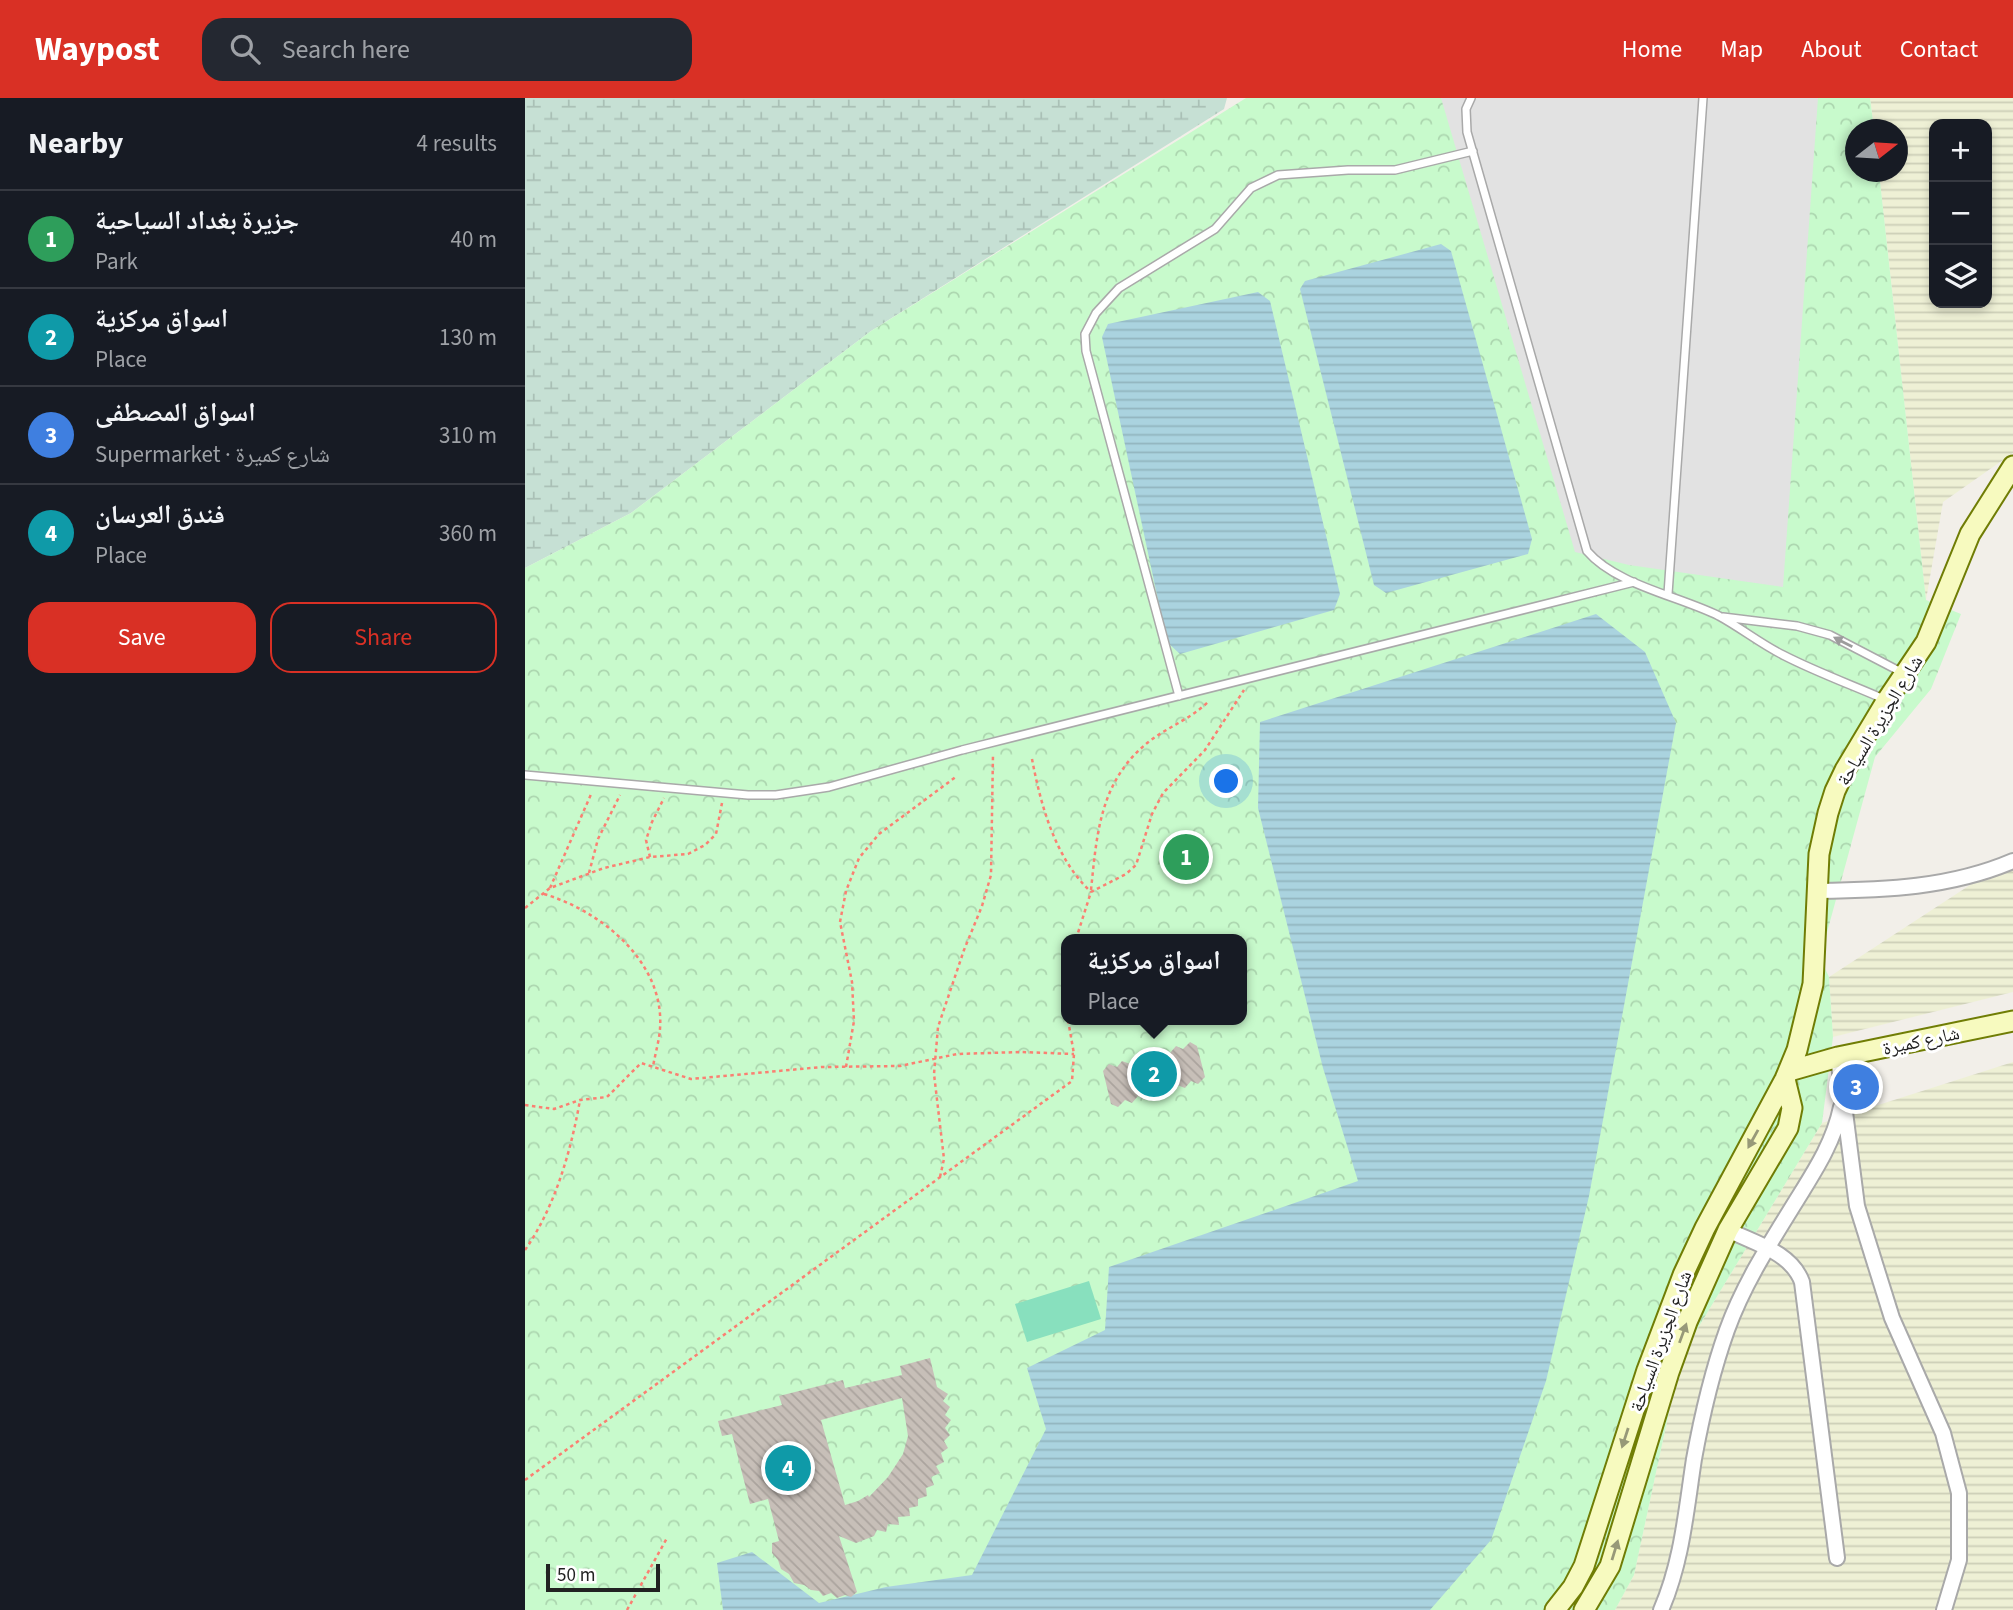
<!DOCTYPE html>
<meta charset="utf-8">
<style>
body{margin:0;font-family:"Source Sans 3","Noto Naskh Arabic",sans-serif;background:#242831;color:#f1f3f6}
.controls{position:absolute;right:21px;top:21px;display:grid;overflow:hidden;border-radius:14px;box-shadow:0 4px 10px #0003}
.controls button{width:63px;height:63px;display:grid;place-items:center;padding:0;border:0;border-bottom:2px solid #363941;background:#171b24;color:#f1f3f6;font:35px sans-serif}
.compass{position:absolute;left:1320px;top:21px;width:63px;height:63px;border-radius:50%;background:#171b24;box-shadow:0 4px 10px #0003;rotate:73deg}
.scale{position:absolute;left:21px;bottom:18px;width:114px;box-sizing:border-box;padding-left:7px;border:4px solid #222;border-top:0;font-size:19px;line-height:24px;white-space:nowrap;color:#222;-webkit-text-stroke:5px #fff;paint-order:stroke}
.you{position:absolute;left:702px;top:684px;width:24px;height:24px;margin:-18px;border:5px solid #fff;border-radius:50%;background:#1a73e8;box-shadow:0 0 0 10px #1a73e833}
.badge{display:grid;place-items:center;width:46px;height:46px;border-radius:50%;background:#d93025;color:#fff;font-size:23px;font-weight:700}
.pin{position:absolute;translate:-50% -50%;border:4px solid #fff;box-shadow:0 2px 7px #0006}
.popup{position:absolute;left:536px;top:836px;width:186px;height:91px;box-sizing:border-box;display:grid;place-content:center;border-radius:14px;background:#171b24;filter:drop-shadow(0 2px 5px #0005);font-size:23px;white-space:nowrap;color:#9ea1a6}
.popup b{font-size:26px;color:#f1f3f6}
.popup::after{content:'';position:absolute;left:50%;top:100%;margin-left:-14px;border:14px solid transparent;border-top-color:#171b24}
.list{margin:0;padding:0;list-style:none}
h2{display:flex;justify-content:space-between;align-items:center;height:91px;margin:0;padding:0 28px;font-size:30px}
h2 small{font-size:23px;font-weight:400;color:#9ea1a6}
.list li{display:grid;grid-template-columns:46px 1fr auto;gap:21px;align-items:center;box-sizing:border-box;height:98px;padding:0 28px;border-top:2px solid #363941}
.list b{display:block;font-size:26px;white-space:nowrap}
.list p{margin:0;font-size:23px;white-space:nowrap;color:#9ea1a6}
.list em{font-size:23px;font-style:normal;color:#9ea1a6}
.actions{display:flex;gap:14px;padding:21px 28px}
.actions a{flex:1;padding:16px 0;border:2px solid #d93025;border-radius:21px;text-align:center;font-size:24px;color:#d93025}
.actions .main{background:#d93025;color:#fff}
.icon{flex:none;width:38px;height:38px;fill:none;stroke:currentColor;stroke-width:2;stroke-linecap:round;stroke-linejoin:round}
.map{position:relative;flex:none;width:1488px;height:1512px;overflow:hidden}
header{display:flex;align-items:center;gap:42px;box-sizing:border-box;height:98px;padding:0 35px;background:#d93025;color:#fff}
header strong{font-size:33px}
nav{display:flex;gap:38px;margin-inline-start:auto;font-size:24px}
.search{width:490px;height:63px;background:#242831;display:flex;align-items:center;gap:18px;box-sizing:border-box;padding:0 24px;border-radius:21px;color:#9ea1a6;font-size:26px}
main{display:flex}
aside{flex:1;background:#171b24}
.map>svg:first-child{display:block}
.farmland{fill:url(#farmland-rules);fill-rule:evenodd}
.wetland{fill:url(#wetland-marsh)}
.park{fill:url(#park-crowns);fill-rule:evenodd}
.pitch{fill:#88e0be}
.parking{fill:#e2e2e2}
.water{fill:url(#water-rules)}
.building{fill:url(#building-back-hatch);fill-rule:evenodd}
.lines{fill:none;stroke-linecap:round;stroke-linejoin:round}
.lane-casing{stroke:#a9a9a9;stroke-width:10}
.street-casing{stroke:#a9a9a9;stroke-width:18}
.secondary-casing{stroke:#707d05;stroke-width:23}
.path{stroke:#fa8072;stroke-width:2.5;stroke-dasharray:3.5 3.5;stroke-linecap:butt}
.lane{stroke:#fff;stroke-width:7}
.street{stroke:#fff;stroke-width:14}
.secondary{stroke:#f7fabf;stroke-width:19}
.oneway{fill:#9c9c9c}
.oneway2{fill:#979978}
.labels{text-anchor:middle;stroke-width:6;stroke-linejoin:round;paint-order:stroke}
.street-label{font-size:19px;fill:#222;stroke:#fff}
</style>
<header>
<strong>Waypost</strong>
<div class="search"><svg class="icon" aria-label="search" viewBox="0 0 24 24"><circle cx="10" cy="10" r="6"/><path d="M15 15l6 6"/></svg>Search here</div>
<nav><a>Home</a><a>Map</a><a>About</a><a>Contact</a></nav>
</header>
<main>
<aside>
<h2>Nearby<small>4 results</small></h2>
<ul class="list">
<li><span class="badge" style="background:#2e9e5b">1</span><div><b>جزيرة بغداد السياحية</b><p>Park</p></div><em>40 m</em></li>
<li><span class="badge" style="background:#0f9aa8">2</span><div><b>اسواق مركزية</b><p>Place</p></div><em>130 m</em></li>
<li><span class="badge" style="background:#3f7fe0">3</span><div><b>اسواق المصطفى</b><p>Supermarket · شارع كميرة</p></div><em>310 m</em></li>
<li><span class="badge" style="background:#0f9aa8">4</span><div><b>فندق العرسان</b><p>Place</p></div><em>360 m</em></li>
</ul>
<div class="actions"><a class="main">Save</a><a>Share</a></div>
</aside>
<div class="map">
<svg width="1488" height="1512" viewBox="0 0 1488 1512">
<defs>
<pattern id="farmland-rules" width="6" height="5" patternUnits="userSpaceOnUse" patternTransform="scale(1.75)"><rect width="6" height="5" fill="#eef0d5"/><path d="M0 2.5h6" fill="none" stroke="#ccceb7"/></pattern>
<pattern id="wetland-marsh" width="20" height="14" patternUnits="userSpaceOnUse" patternTransform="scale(1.75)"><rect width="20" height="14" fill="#c6e0d4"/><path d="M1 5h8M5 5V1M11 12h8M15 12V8" fill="none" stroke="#aac0b6"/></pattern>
<pattern id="park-crowns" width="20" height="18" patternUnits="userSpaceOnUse" patternTransform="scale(1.75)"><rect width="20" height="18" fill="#c8facc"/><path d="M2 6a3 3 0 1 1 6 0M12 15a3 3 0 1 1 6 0" fill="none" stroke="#acd6af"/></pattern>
<pattern id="water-rules" width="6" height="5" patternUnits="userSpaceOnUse" patternTransform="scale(1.75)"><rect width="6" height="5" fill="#aad3df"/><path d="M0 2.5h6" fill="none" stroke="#92b5bf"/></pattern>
<pattern id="building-back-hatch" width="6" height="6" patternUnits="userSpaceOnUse" patternTransform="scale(1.75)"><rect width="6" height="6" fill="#c7bfb8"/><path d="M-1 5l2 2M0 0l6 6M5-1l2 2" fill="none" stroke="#aba49e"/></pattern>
</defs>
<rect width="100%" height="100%" fill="#f2efe9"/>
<path class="farmland" d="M1345 0H1488V355L1418 404 1401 502 1354 74H1372V32L1349 31ZM1409 26H1462V205H1409Z
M1488 759V894L1308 939 1304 879Z
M1488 964V1512H1090L1109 1477 1156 1258 1297 1025Z"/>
<path class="wetland" d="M0 0H702L699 11 346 233 106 415 0 470Z"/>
<path class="park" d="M721 0H1345L1349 31 1330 32V74H1354L1401 502 1436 516 1406 591 1350 659 1295 860 1304 879 1308 939 1297 1025 1156 1258 1109 1477 1090 1512H0V470L106 415 346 233ZM542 841H716V922H542Z"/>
<path class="pitch" d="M564 1183 576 1221 502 1244 490 1206Z"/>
<path class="parking" d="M916 0H1293L1258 489 1104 467 1050 454Z"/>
<path class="water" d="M916 146 926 153 1007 441 1003 456 861 495 849 487 775 191 780 183Z
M733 194 745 203 815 496 809 512 655 556 642 544 577 239 583 226Z
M1071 516 1120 554 1151 625 1064 1098 1021 1283 966 1442 905 1512H198L192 1465 227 1454 294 1505 361 1489 447 1477 521 1331 502 1270 580 1232 584 1169 833 1083 798 970 733 710 735 624Z"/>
<path class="building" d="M665 944 672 948 680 979 673 986 666 983 660 990 652 987 647 994 639 991 633 998 626 994 620 1002 613 998 607 1005 600 1002 593 1009 586 1006 578 973 584 966 592 969 597 963 605 966 611 959 619 962 625 955 632 959 637 952 645 955 651 948 658 951Z
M405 1260 412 1289 423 1296 418 1303 425 1309 420 1317 426 1322 420 1330 425 1337 419 1343 423 1350 416 1355 419 1364 411 1368 415 1375 406 1379 409 1387 401 1390 402 1398 393 1401V1408L384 1410 385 1418 373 1419 374 1427 363 1426 361 1434 352 1432 349 1438 331 1445 314 1438 332 1494 326 1499 320 1497 312 1500 306 1495 298 1498 294 1493 286 1492 279 1487 269 1485 264 1476 256 1471 253 1462 247 1455V1445L254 1443 243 1401 225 1406 207 1336 197 1338 193 1323 257 1307 254 1298 318 1282 320 1290 377 1277 375 1268ZM377 1300 383 1338 378 1356 363 1379 344 1399 343 1397 333 1403 320 1407 296 1322Z"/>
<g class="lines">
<g class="lane-casing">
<path id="lane" d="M946 0 941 11 942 34 1062 453C1091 487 1154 498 1194 518 1216 530 1236 546 1258 557 1291 574 1327 587 1361 602
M1143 496 1178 0
M1198 519 1272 528 1305 537 1378 575
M654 598 561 253 560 236 571 215 594 190 690 131 726 90 753 77 823 72H870L948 53
M0 677 223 697H251L304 689 437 652 1109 484"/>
</g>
<g class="street-casing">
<path id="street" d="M1292 793C1360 792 1425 790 1488 763
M1313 959 1332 1108 1367 1220 1418 1335 1434 1395V1462L1419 1512
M1203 1132C1229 1145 1266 1154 1277 1184L1312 1460
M1136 1512C1157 1464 1161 1413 1169 1361 1177 1317 1187 1274 1202 1232 1219 1185 1247 1142 1273 1100 1291 1071 1309 1043 1316 1009"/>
</g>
<g class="secondary-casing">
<path id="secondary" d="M1264 973 1313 959 1488 923
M1030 1512 1048 1489 1059 1468 1122 1272 1158 1177 1180 1130 1260 981 1272 952 1288 886 1294 756 1303 715 1310 693 1320 672 1362 602 1401 544 1445 436 1488 368
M1059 1512 1085 1468 1144 1274 1162 1224 1203 1132 1263 1030 1267 1010 1260 981"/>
</g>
<path class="path" d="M507 661C516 708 530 760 566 794
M125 759 121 742 127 724 139 700
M64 775 73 741 95 697
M25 790 67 694
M566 792C572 734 575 681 626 642 645 628 667 620 684 603
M19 796C76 813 140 864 135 931 134 944 130 956 128 969
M0 810 25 790 79 770 125 759 163 756 180 747 191 736 197 705
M551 841 566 794 601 776 611 767 627 716 638 695 680 652 719 592
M542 883V909
M321 969 329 923 327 884 315 824 321 793 334 760 354 736 432 678
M0 1007 29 1011 55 1002 82 999 116 965 166 981 297 969 375 968 432 956 496 954 549 956
M415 1079 419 1061 409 976 413 929 439 852 457 808 466 777 468 656
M0 1152C30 1109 46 1053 55 1002
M0 1382 547 983 549 956 543 922
M102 1512 142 1440"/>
<use href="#lane" class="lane"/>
<use href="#street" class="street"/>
<use href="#secondary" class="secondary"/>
</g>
<defs><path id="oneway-solid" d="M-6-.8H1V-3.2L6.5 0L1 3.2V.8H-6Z" transform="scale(1.75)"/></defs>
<use class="oneway" href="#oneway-solid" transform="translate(1318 544) rotate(-153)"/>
<g class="oneway2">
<use href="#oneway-solid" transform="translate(1228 1041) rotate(119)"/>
<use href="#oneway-solid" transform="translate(1158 1235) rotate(-70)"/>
<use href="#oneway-solid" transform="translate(1100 1340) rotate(108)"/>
<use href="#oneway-solid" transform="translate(1090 1452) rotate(-73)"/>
</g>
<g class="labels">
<g class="street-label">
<text transform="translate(1354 622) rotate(-59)" y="7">شارع الجزيرة السياحة</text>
<text transform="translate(1396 942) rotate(-12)" y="7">شارع كميرة</text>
<text transform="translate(1135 1243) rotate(-70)" y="7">شارع الجزيرة السياحة</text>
</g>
</g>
</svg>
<div class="controls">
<button>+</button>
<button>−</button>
<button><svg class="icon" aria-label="layers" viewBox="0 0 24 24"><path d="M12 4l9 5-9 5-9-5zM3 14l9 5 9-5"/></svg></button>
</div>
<svg class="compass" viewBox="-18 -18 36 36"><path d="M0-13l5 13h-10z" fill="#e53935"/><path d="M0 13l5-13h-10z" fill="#9ea1a6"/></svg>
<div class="scale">50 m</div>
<div class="you"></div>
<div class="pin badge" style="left:661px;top:759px;background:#2e9e5b">1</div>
<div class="pin badge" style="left:629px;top:976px;background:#0f9aa8">2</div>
<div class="popup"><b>اسواق مركزية</b>Place</div>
<div class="pin badge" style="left:1331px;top:989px;background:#3f7fe0">3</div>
<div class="pin badge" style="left:263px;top:1370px;background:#0f9aa8">4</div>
</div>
</main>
